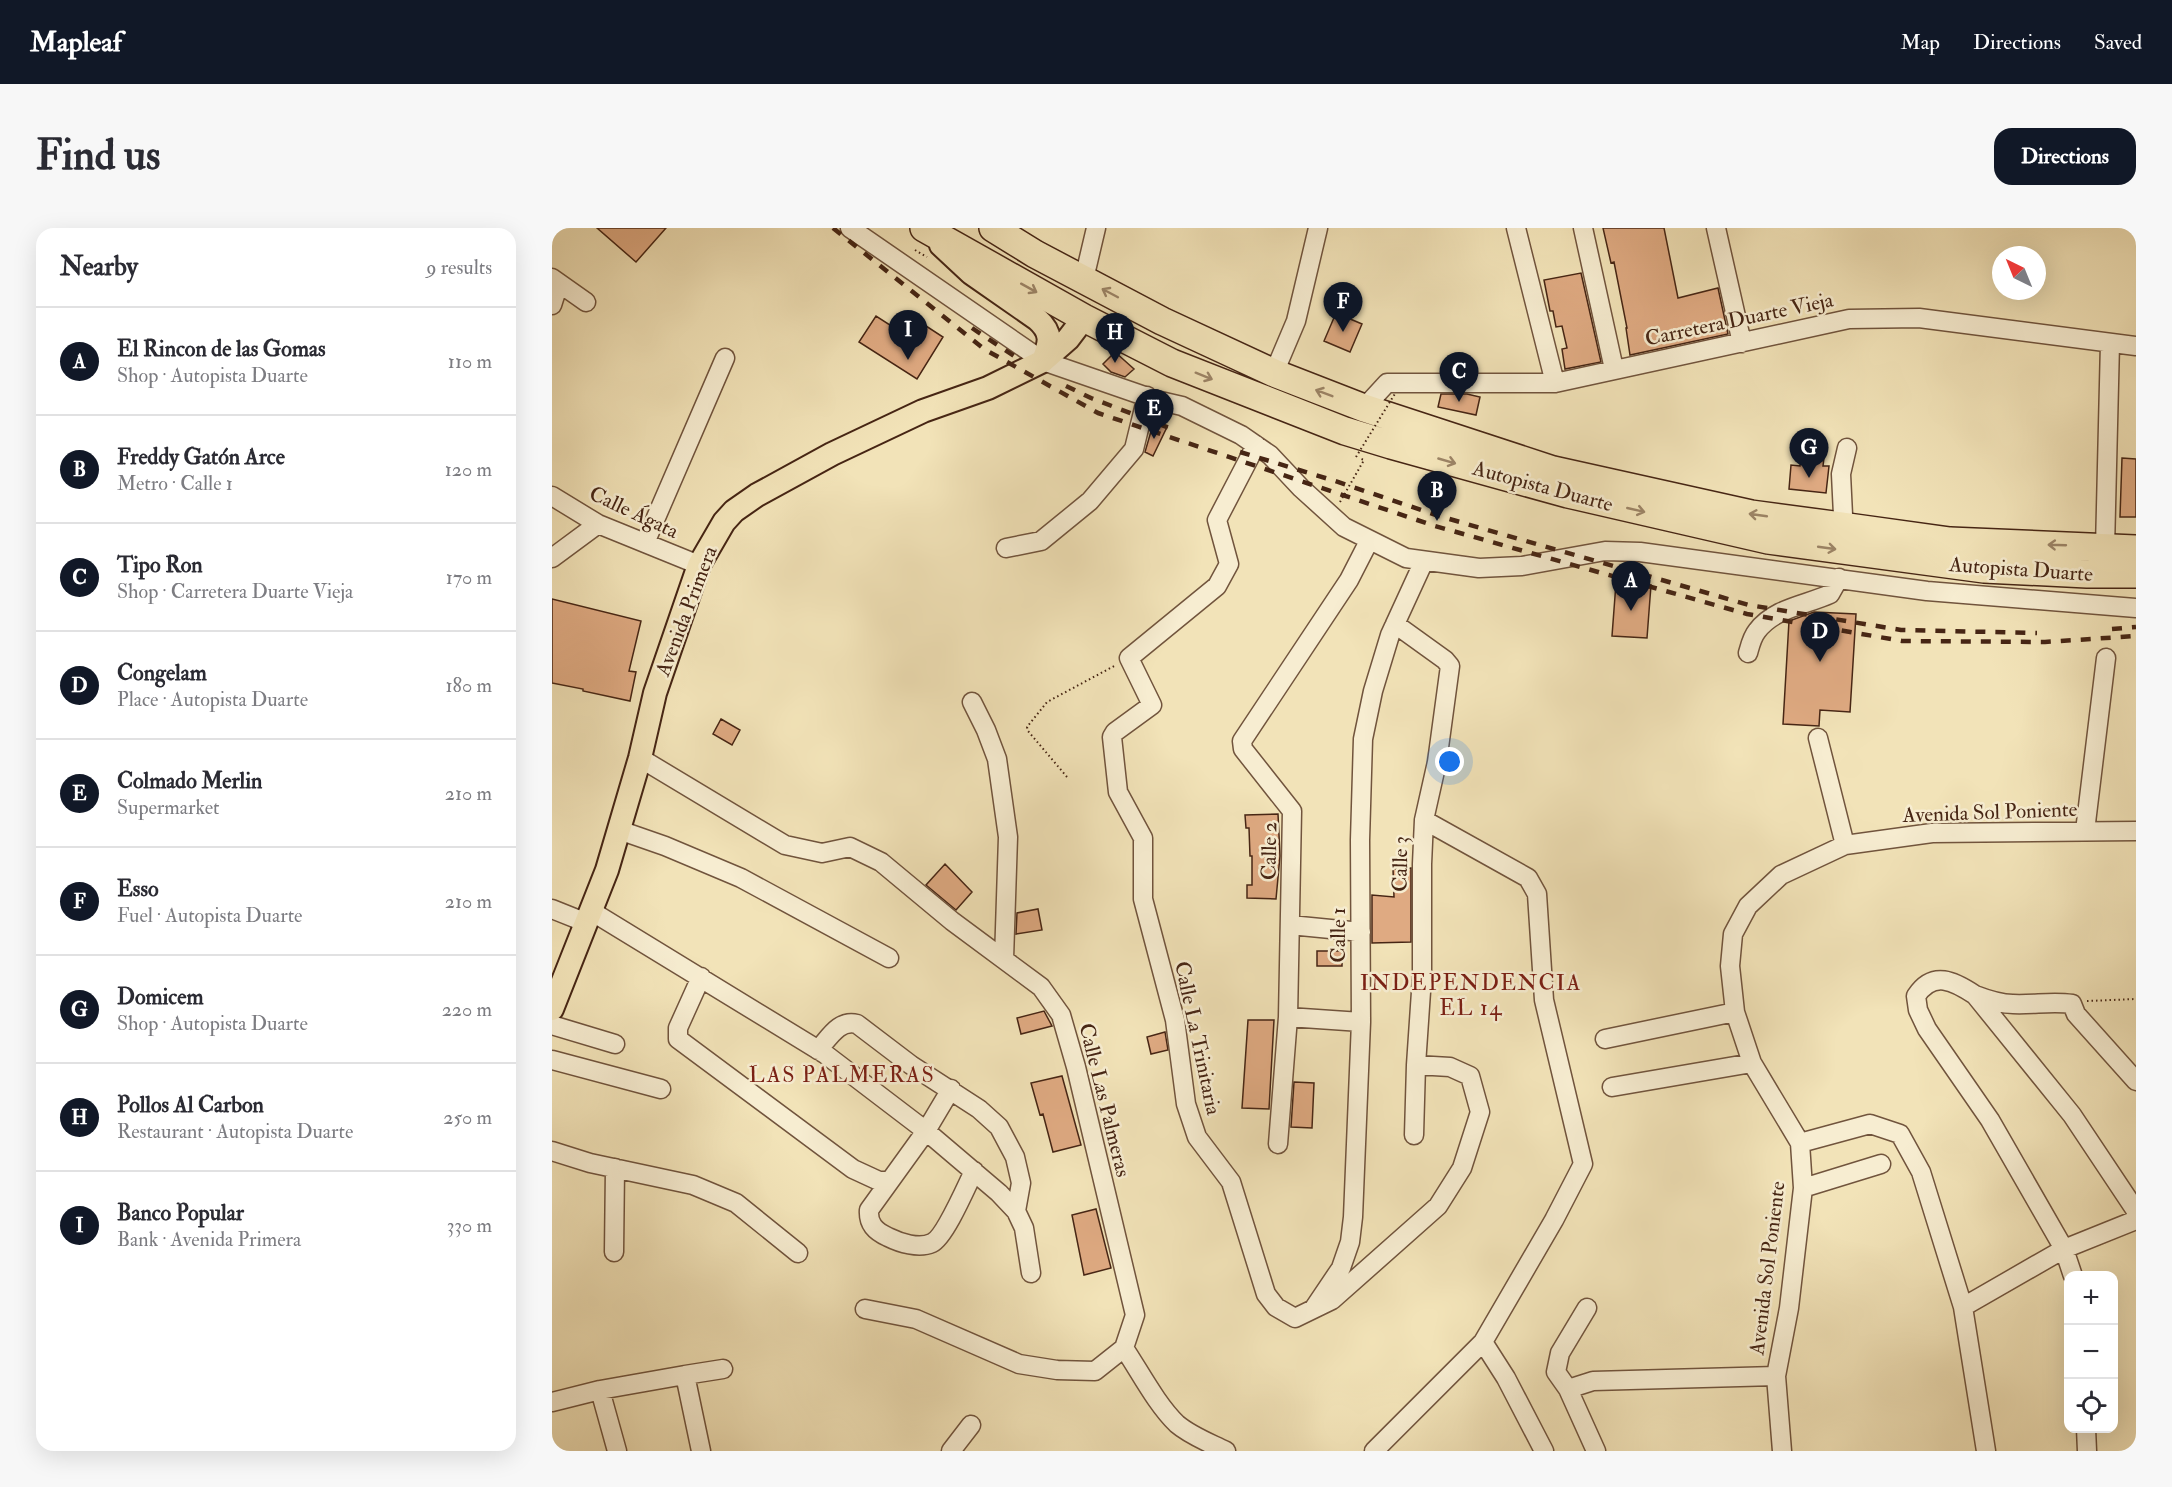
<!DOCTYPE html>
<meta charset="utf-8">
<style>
body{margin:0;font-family:"IM FELL Double Pica",serif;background:#f7f7f7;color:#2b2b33}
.controls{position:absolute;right:18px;bottom:18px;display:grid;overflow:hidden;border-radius:12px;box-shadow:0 6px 24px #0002}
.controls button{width:54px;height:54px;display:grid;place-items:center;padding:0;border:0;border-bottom:2px solid #e1e1e2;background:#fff;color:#2b2b33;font:30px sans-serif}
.compass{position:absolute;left:1440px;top:18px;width:54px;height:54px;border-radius:50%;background:#fff;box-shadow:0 6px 24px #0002;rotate:317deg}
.you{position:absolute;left:898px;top:534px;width:21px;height:21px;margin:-15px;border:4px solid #fff;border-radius:50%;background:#1a73e8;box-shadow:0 0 0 9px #1a73e833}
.badge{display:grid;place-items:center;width:39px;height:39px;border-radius:50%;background:#111827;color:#fff;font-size:20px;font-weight:700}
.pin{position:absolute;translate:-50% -50px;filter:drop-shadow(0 2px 3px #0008)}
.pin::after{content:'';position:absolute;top:32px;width:21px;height:18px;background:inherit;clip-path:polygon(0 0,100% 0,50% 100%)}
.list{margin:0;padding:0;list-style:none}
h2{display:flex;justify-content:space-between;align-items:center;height:78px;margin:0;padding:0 24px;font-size:26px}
h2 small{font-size:20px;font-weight:400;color:#7c7c81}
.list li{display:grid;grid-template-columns:39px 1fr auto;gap:18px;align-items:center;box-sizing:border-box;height:108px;padding:0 24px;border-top:2px solid #e1e1e2}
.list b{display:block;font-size:22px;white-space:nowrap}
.list p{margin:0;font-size:20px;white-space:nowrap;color:#7c7c81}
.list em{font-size:20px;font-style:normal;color:#7c7c81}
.icon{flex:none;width:33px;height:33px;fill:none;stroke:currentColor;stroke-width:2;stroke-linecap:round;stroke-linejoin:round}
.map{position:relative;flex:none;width:1584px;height:1223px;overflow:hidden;border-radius:18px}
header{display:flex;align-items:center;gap:36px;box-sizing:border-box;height:84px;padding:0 30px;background:#111827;color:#fff}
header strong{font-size:28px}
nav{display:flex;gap:33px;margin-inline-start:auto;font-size:21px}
.intro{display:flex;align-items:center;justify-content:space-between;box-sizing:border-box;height:144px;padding:0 36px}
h1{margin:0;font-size:42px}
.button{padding:15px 27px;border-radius:18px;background:#111827;color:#fff;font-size:21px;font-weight:700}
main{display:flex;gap:36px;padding:0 36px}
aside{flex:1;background:#fff;border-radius:18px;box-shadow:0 6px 24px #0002}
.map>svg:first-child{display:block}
.building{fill:#dfaa82;stroke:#462514;stroke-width:1.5}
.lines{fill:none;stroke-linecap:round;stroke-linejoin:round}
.minor-casing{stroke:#71543d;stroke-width:21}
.major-casing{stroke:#462514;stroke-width:26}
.highway-casing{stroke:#462514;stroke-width:30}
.path{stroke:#462514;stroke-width:2;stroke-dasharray:1.5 3;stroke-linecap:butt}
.minor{stroke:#f7edd1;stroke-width:18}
.major{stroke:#f2e3b8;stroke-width:22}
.highway{stroke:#f2e3b8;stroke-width:27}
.rail{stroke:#462514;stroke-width:4.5;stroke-dasharray:10 10;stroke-linecap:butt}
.path-bridge{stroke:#462514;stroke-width:2;stroke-dasharray:1.5 3;stroke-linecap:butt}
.oneway{stroke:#9c8466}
.labels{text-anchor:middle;stroke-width:5;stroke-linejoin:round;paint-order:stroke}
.street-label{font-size:21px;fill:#462514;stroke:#f7edd1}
.neighbourhood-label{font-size:22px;letter-spacing:1.5px;fill:#7a1f14;stroke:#f7edd1}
</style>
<header>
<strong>Mapleaf</strong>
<nav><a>Map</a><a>Directions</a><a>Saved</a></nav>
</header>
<div class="intro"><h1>Find us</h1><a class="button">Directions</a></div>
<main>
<aside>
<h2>Nearby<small>9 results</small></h2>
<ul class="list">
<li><span class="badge">A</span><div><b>El Rincon de las Gomas</b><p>Shop · Autopista Duarte</p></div><em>110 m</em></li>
<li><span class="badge">B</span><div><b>Freddy Gatón Arce</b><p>Metro · Calle 1</p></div><em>120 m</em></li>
<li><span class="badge">C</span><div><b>Tipo Ron</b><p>Shop · Carretera Duarte Vieja</p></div><em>170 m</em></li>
<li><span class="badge">D</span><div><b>Congelam</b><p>Place · Autopista Duarte</p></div><em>180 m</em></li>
<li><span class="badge">E</span><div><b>Colmado Merlin</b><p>Supermarket</p></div><em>210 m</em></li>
<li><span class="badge">F</span><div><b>Esso</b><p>Fuel · Autopista Duarte</p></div><em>210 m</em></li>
<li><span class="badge">G</span><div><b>Domicem</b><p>Shop · Autopista Duarte</p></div><em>220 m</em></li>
<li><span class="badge">H</span><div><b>Pollos Al Carbon</b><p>Restaurant · Autopista Duarte</p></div><em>250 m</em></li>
<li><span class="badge">I</span><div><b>Banco Popular</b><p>Bank · Avenida Primera</p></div><em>330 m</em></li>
</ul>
</aside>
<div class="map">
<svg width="1584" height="1223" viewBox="0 0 1584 1223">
<rect width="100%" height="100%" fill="#f2e3b8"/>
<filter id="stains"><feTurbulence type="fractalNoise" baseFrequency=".00333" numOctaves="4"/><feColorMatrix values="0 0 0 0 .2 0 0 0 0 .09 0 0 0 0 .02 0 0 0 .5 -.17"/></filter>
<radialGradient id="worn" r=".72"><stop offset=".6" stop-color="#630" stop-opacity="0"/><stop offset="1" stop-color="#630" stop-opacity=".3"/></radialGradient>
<path class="building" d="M45 0H114L84 34Z
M1051 0H1112L1126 70 1166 60 1176 106 1078 127 1074 100H1075L1062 34 1059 35Z
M1029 45 1049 134 1013 141 1010 121 1015 120 1010 98 1004 99 1001 83H998L992 52Z
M354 85 391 109 365 151 307 114 324 88 344 101Z
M784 85 810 96 798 124 772 113Z
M563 124 582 141 573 149 559 144 551 136Z
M889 166H915L928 169 924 187 886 179Z
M602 193 615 199 601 228 593 224Z
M1249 228 1272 230 1271 238H1277L1274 265 1237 261 1239 237 1248 238Z
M1570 230 1584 231V289H1568Z
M1064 355 1099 357 1095 410 1060 408Z
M0 371 89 393 77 443 84 444 78 473 31 463V461L0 455Z
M1262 384 1304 386 1298 484 1268 482 1267 498 1231 496 1237 393Z
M169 491 188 502 180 517 161 506Z
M726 586 728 628 724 671 695 670V657H700V628H698L697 600H694L693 587Z
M393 636 420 664 404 682 374 657Z
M859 640V714L820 715V667L842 669 841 641Z
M486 681 490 702 464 706 465 685Z
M765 723H790V738H765Z
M492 783 500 798 469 806 465 790Z
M696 792H722L717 881 690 880Z
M613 804 616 822 599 826 595 809Z
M510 848 529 917 501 924 491 886 488 887 479 855Z
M742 854 762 855 760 900 739 899Z
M544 981 559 1040 532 1047 520 987Z"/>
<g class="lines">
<g class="minor-casing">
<path id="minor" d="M298 0 491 133 604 172 630 178 689 207 718 227 749 260 792 299 854 330 927 340 970 338 1053 323 1088 324 1375 363 1584 380
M964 0 1003 155
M1031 0 1062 141
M1164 0 1190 115
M0 50 34 74
M532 51 544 0
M0 77 7 55
M722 145 744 93 766 0
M812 180 835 155H1003L1297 91 1367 90 1584 118
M704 217 665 292 677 336 665 358 577 430 600 477 563 504 560 509 566 564 591 610V671L623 792 634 876 645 909 679 954 714 1066 724 1079 743 1090 780 1072 886 978 910 940 928 884 918 848 898 839 864 837
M0 268 46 296 147 337
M1289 298 1291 287 1289 246 1295 220
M93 315 173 130
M454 320 489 313 538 273 582 221 595 168
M1553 320 1558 115
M0 330 46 296
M843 396 893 432 898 438 885 534 872 592 870 636V749L864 837 862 907
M1196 425C1198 418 1200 409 1205 403 1222 380 1254 377 1278 366L1287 350
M420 474 434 502 445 531 456 609 452 731
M1266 510 1293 617
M88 530 233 617 270 625 298 619 329 634 400 693 489 759 509 787 524 839 583 1087 572 1120 543 1143 505 1142 467 1136 364 1091 313 1081
M872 592 976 650 985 666 992 772 1031 936 1002 992 931 1114 954 1150 992 1223
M67 602 113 618 189 650 337 730
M1533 603 1554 430
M0 681 35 695
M39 683 273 826 374 903 447 965 464 983 472 1000 479 1045
M738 697 809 704
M149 749 126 800V811L301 941 327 953H338
M1423 767C1436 772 1448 776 1461 776 1482 777 1500 773 1520 776L1524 786 1584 853
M736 789 809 794
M0 797 63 816
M1053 811 1183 784
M266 822C277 810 287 791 305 796L359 837 427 881 447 899 463 929 469 955 464 983
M0 832 109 861
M1060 859 1200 835
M399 861 374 903 317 982C316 996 323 1003 336 1009 348 1015 367 1021 380 1015 393 1009 415 957 422 943
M1248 915 1318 896 1348 906 1369 944 1411 1079 1434 1223
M726 916 736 789 740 583 691 521 690 513 797 352 817 313
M0 923 38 935 141 957 184 975 246 1025
M1251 960 1329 936
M62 1024 63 940
M1521 1048 1512 1021 1438 892 1375 801 1366 782 1364 768C1381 742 1402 753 1423 767L1520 887 1584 983
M1411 1079 1512 1021 1584 992
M762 1080 789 1040 798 1014 801 989 809 794 808 612 811 511 821 463 838 407 872 333
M1035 1080 1008 1125 1004 1144 1016 1161 1044 1223
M572 1120C588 1144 605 1177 625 1196 639 1208 658 1215 674 1223
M133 1147 171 1141
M1016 1161 1041 1153 1224 1148
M48 1162 65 1223
M0 1174 48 1162 133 1147 149 1223
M1534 1200 1535 1223
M399 1223 419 1197
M822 1223 931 1114
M1230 1223 1224 1148 1237 1080 1251 960 1248 915 1200 835 1183 784 1178 738 1181 706 1196 678 1229 647 1293 617 1380 605 1584 603"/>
</g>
<g class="major-casing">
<path id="major" d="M389 17 419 45 485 91C501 105 498 115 491 133
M0 781 55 642 88 530 103 465 147 337 172 294 182 283 205 267 280 226 371 183 436 160 491 133 516 111 532 90"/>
</g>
<g class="highway-casing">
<path id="highway" d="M372 0 532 90 620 135 793 203 839 217 1016 266 1216 312 1432 341 1535 346H1584
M441 0 483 26 610 93 722 145 812 180 1001 242 1199 286 1289 298 1398 313 1584 321"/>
</g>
<path class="path" d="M363 22 375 29
M788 274 812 232 807 230
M515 549 476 503 475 499 495 474 564 437
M1535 773 1584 771"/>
<use href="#minor" class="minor"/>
<use href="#major" class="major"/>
<use href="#highway" class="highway"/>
<path class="rail" d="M281 0 432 121 546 185 883 298 1195 386 1350 413 1493 414 1584 408
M420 100 465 130
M514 158 539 170 625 203
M688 224 783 253 887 288 1197 377 1349 402 1485 405
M1560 401 1584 399"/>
<path class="path-bridge" d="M804 229 844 164"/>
</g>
<defs><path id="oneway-shaft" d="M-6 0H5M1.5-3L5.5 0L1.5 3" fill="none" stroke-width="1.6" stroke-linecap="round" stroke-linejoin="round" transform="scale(1.5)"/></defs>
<g class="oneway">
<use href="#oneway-shaft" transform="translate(477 60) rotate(29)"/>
<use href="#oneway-shaft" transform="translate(558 65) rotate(-152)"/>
<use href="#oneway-shaft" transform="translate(652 148) rotate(22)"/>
<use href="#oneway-shaft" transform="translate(772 165) rotate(-159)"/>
<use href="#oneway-shaft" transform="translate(895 233) rotate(16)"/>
<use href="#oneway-shaft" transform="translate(1084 282) rotate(13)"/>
<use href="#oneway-shaft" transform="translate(1206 287) rotate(-172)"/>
<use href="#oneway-shaft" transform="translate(1505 317) rotate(-178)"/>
<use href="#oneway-shaft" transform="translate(1275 320) rotate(8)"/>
</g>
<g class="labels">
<g class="street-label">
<text transform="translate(1187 91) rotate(-12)" y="7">Carretera Duarte Vieja</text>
<text transform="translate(991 258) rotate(15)" y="7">Autopista Duarte</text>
<text transform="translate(82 284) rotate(25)" y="7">Calle Ágata</text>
<text transform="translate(1469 341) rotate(4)" y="7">Autopista Duarte</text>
<text transform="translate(134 383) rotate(-69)" y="7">Avenida Primera</text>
<text transform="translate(1438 584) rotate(-2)" y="7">Avenida Sol Poniente</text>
<text transform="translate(717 623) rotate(-89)" y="7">Calle 2</text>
<text transform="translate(848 636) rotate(-89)" y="7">Calle 3</text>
<text transform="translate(786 707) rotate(-90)" y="7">Calle 1</text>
<text transform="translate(646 810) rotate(78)" y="7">Calle La Trinitaria</text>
<text transform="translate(553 872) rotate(76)" y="7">Calle Las Palmeras</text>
<text transform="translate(1215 1040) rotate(-83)" y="7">Avenida Sol Poniente</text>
</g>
<g class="neighbourhood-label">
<text x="919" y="762">INDEPENDENCIA<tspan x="919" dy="25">EL 14</tspan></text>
<text x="290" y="854">LAS PALMERAS</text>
</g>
</g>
<rect width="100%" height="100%" filter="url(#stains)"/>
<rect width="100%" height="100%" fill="url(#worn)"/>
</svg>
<div class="controls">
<button>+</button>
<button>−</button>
<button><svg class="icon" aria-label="locate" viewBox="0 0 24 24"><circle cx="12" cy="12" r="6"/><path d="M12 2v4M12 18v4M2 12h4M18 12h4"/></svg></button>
</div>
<svg class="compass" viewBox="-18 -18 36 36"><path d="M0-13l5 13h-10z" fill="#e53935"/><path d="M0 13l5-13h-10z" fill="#7c7c81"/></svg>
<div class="you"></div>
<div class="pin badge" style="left:1079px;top:383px">A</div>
<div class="pin badge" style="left:885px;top:293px">B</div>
<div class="pin badge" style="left:907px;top:174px">C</div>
<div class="pin badge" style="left:1268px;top:434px">D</div>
<div class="pin badge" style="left:602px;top:211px">E</div>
<div class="pin badge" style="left:791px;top:104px">F</div>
<div class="pin badge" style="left:1257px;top:250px">G</div>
<div class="pin badge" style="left:563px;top:135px">H</div>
<div class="pin badge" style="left:356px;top:132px">I</div>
</div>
</main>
